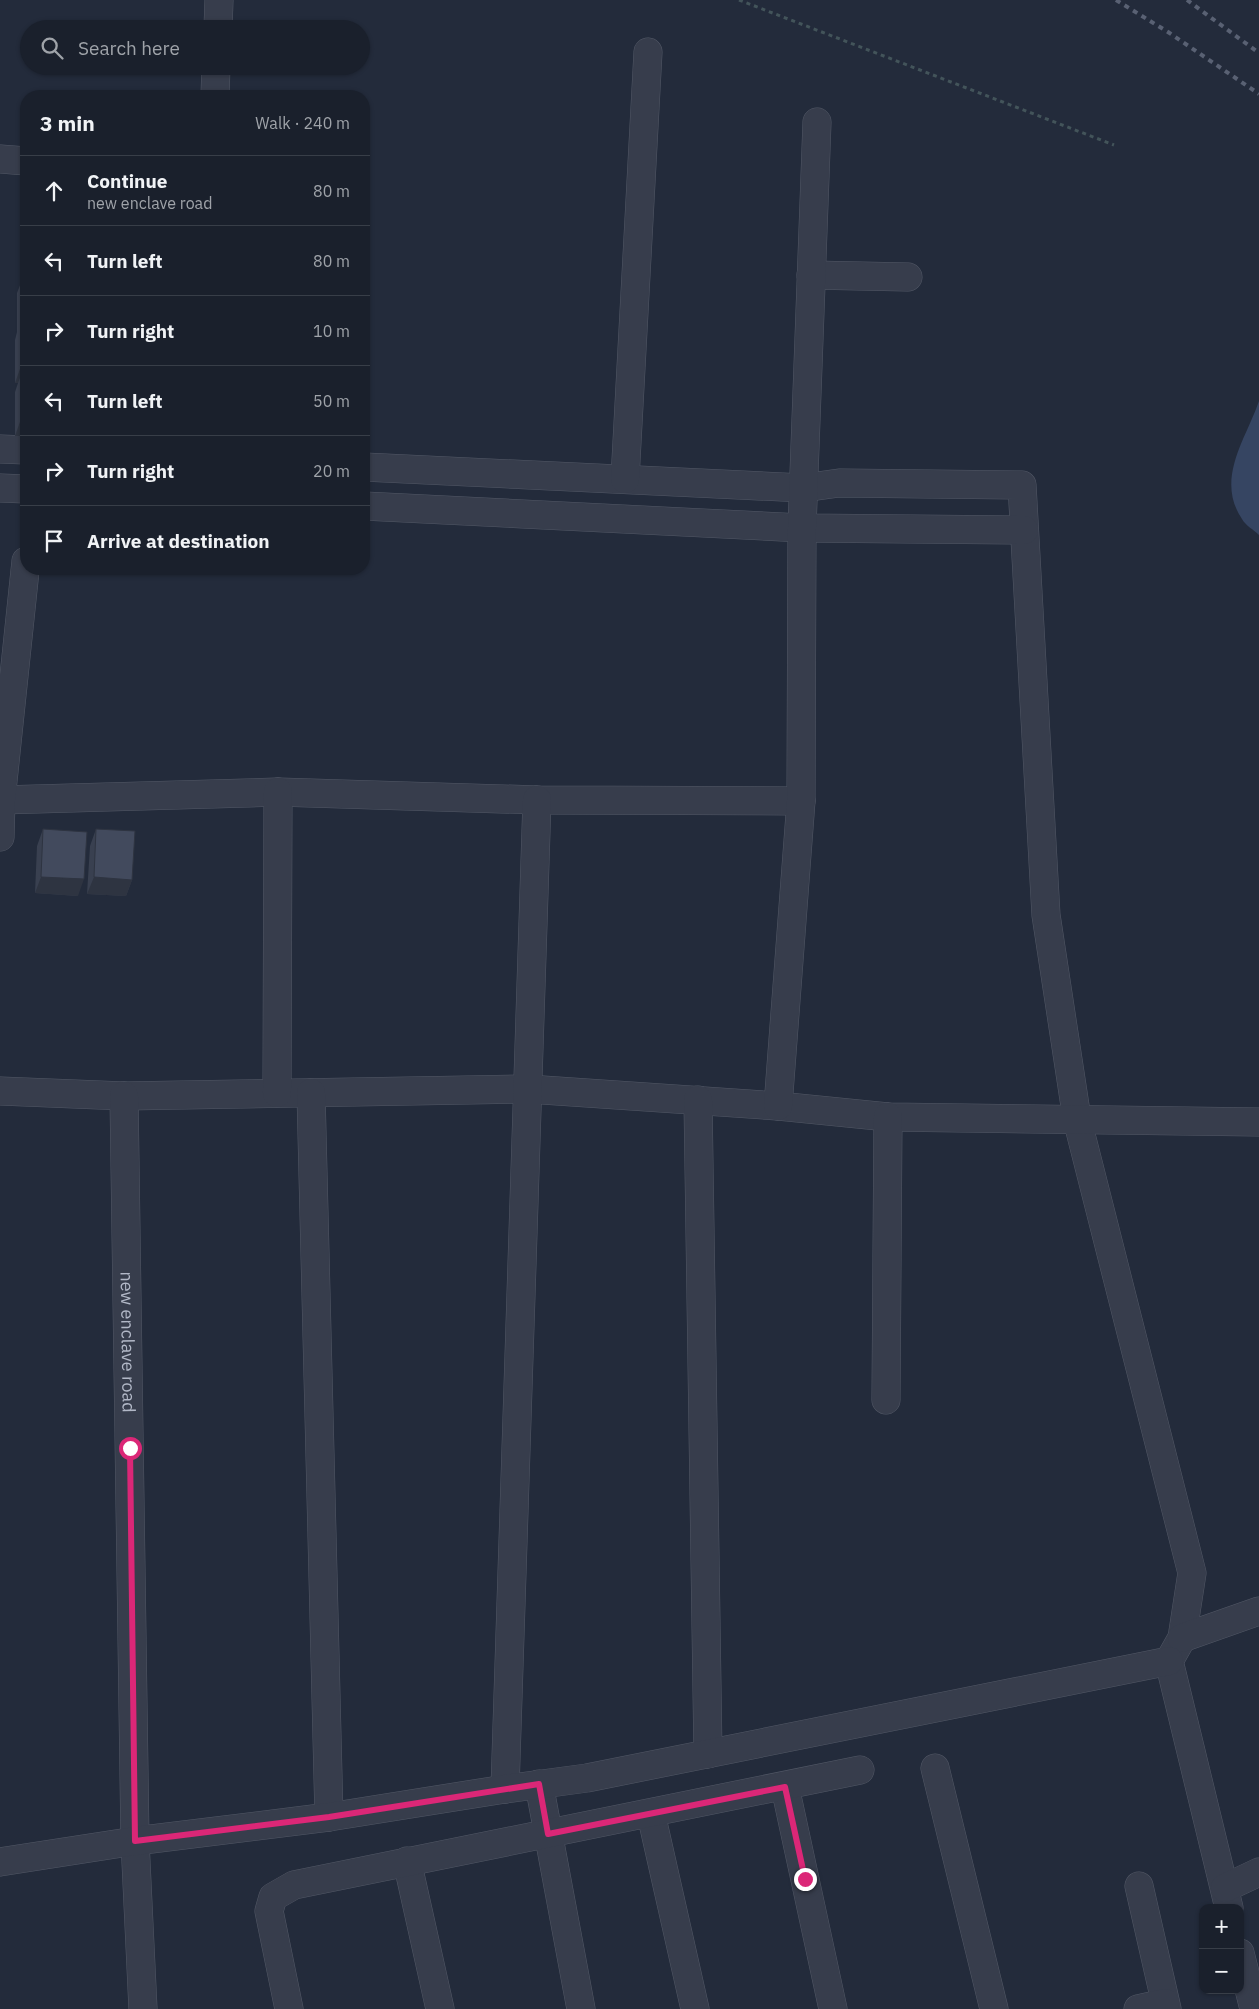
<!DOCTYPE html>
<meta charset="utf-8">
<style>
body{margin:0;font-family:"IBM Plex Sans",sans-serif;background:#272d38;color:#f1f3f6}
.controls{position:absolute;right:15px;bottom:15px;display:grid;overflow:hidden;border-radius:10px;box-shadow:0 1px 4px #0004}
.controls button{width:45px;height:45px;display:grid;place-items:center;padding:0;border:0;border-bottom:1px solid #383e48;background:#1a202c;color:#f1f3f6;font:25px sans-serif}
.stop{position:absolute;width:15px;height:15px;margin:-11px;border:4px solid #db2777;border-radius:50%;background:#fff}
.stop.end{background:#db2777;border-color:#fff;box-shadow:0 1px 5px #0008}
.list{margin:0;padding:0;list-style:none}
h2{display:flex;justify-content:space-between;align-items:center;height:65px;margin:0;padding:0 20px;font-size:21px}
h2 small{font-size:16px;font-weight:400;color:#9fa3a9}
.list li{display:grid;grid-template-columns:32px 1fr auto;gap:15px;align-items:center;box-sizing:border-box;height:70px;padding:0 20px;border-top:1px solid #383e48}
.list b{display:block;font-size:19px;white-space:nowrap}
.list p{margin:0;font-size:16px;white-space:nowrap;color:#9fa3a9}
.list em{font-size:16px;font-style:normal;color:#9fa3a9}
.icon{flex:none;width:28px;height:28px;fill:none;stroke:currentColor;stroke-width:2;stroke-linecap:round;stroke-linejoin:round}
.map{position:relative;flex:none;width:1259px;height:2009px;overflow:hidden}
.search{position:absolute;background:#1a202c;box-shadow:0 1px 4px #0004;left:20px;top:20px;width:350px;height:55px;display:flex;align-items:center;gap:12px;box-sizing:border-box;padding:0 18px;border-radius:28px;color:#9fa3a9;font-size:19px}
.panel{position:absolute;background:#1a202c;box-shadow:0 1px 4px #0004;left:20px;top:90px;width:350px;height:485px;border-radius:20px}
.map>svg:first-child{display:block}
.water{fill:#364562}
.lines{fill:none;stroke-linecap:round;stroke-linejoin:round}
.street-casing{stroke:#525866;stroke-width:29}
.path{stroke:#43545a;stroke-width:3;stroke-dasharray:4 4;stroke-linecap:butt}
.street{stroke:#373d4c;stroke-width:28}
.rail{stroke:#596173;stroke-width:4;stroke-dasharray:5 5;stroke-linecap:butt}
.wall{fill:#394050}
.shaded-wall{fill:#2e3441}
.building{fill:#424a5d;stroke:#2e3441}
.route{stroke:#db2777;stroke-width:6}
.labels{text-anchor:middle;stroke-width:4;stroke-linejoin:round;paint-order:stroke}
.street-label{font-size:18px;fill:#b2b8c7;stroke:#1c2230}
</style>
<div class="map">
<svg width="1259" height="2009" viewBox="0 0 1259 2009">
<rect width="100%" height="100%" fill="#232b3b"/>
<path class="water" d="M1259 401V535C1254 530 1245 525 1242 519 1215 479 1246 439 1259 401Z"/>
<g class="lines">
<g class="street-casing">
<g id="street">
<path d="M218 29 219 0"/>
<path d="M215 96 216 66"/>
<path d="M0 159 26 161"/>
<path d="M811 275 908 277"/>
<path d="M0 449 26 450"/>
<path d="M364 467 803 488 839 483 1022 485 1046 915 1077 1119 1192 1573 1182 1638 1169 1661 1229 1908"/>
<path d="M625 479 648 52"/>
<path d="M0 488 26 489"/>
<path d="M364 506 802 528 1024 530"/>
<path d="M1 800 278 792 537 800 801 801"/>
<path d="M0 837 1 800 26 561"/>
<path d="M0 1091 124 1096 528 1089 778 1106 888 1117 1259 1122"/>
<path d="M277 1093 278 792"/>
<path d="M311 1093 329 1817"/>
<path id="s1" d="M124 1096 135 1841 143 2009"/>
<path d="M698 1100 708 1754"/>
<path d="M778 1106 801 801 802 528 817 122"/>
<path d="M886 1400 888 1117"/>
<path d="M1182 1638 1259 1611"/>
<path d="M935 1768 994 2009"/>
<path d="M539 1784 581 2009"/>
<path d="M785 1787 833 2009"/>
<path d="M505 1789 537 800"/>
<path d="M651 1814 695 2009"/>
<path d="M407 1861 440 2009"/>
<path d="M0 1862 135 1841 329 1817 505 1789 587 1778 1169 1661"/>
<path d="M1139 1886 1167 2009"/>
<path d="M1225 1888 1259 1872"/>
<path d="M1240 1953 1254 2009"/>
<path d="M289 2009 269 1911 273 1897 294 1885 860 1770"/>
<path d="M1138 2009 1165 2003"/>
</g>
</g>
<path class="path" d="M739 0 1114 145"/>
<use href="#street" class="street"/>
<path class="rail" d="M1116 0 1168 32 1259 94
M1187 0 1259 53"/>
</g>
<path class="wall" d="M26 216V436H15V392L18 383H15V340L17 332V293L22 280H20V233Z
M43 829 78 896 35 893 37 846Z
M96 829 132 880 126 896 87 894 90 846Z"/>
<path class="shaded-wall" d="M26 263V280L23 276 22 280H20Z
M24 318H26V334L21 326Z
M21 366H26V383L21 375 18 383H15Z
M21 419H26V436H15Z
M41 877 84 879 78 896 35 893Z
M94 877 132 880 126 896 87 894Z"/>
<path class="building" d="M23 276H26V318H24Z
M21 323H26V366H21Z
M21 375H26V419H21Z
M43 829 87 832 84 879 41 877Z
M96 829 135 831 132 880 94 877Z"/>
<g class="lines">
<path class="route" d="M130 1448 135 1841 329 1817 539 1784 548 1834 785 1787 805 1879"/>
</g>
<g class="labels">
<g class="street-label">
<text dy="6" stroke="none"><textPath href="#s1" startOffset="246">new enclave road</textPath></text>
</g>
</g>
</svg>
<div class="controls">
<button>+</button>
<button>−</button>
</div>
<div class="stop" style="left:130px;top:1448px"></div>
<div class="stop end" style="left:805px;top:1879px"></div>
<div class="search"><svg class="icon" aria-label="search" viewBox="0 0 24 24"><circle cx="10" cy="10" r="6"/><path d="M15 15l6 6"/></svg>Search here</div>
<section class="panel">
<h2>3 min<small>Walk · 240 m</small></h2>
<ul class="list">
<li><svg class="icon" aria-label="ahead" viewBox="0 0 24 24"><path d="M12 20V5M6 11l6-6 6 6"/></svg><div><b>Continue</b><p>new enclave road</p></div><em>80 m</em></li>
<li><svg class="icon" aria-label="left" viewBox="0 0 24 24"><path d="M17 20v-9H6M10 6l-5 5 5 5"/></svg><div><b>Turn left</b></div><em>80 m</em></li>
<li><svg class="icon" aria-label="right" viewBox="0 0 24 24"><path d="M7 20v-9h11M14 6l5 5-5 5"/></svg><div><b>Turn right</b></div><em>10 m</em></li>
<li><svg class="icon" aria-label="left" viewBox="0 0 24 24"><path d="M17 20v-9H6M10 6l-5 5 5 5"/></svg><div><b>Turn left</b></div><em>50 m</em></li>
<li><svg class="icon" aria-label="right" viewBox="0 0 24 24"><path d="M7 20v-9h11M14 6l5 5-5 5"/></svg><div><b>Turn right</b></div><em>20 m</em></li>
<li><svg class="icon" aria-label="arrive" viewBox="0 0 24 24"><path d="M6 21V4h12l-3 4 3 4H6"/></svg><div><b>Arrive at destination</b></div></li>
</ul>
</section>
</div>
